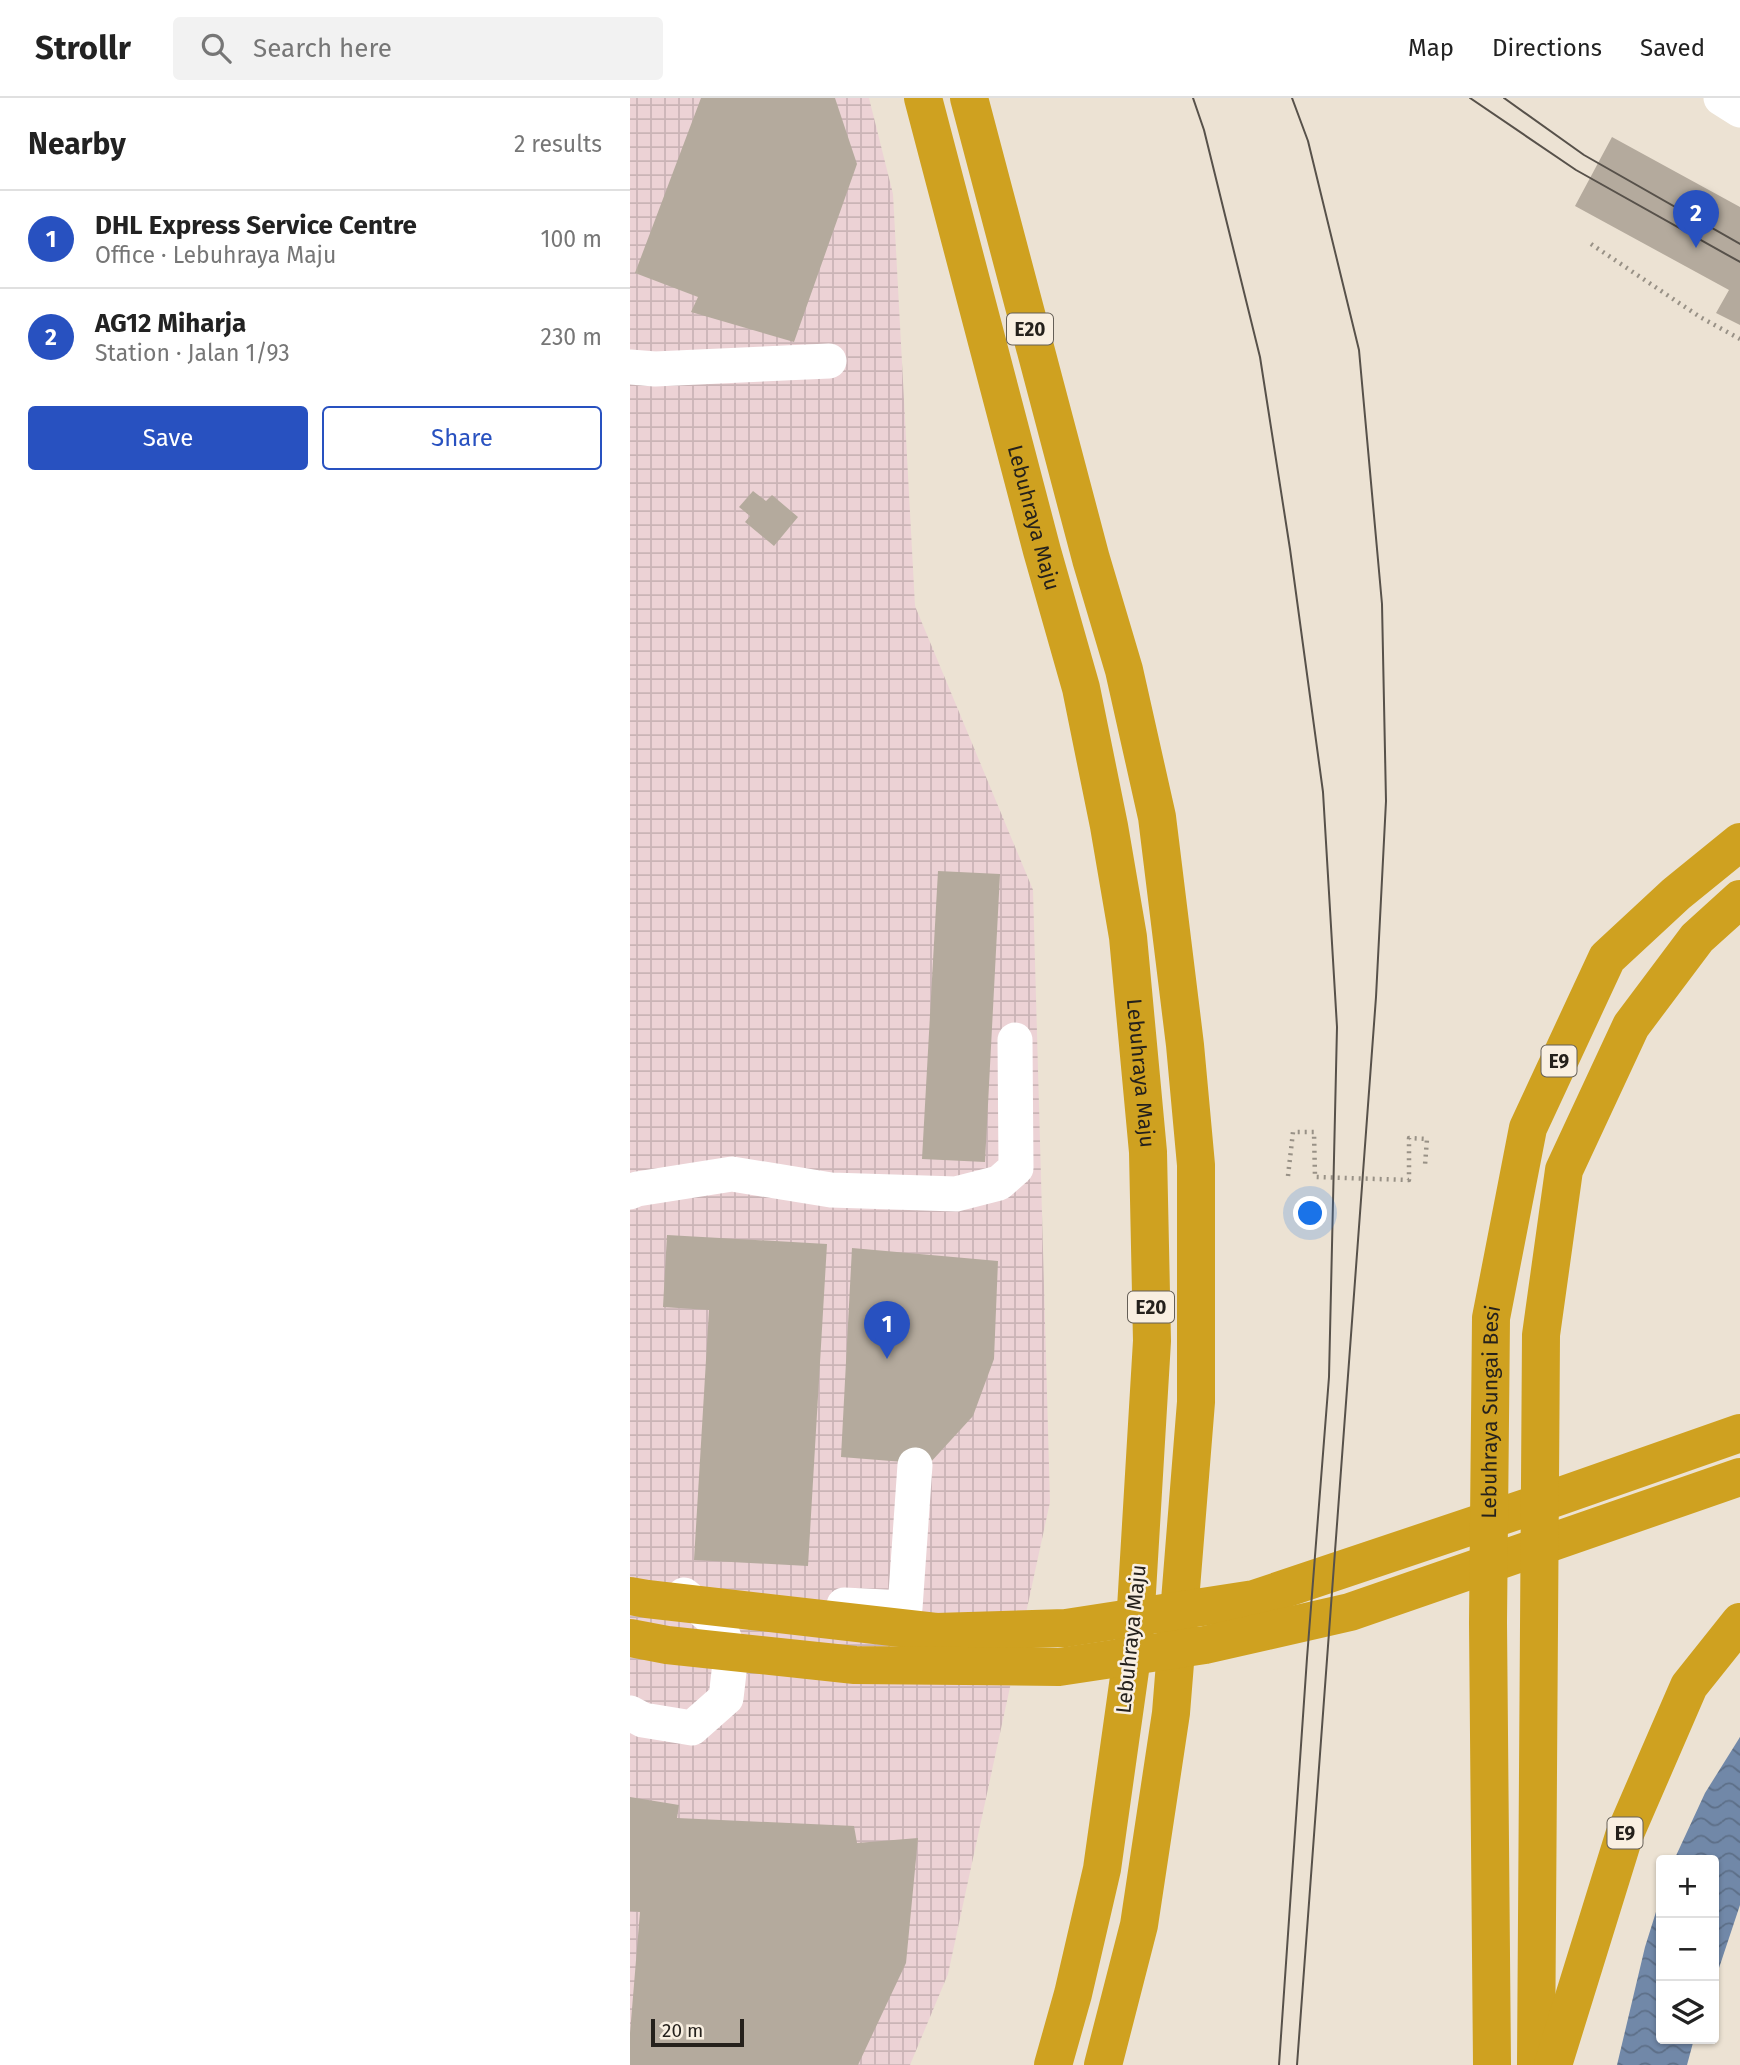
<!DOCTYPE html>
<meta charset="utf-8">
<style>
body{margin:0;font-family:"Fira Sans",sans-serif;background:#f2f2f2;color:#222}
.controls{position:absolute;right:21px;bottom:21px;display:grid;overflow:hidden;border-radius:7px;box-shadow:0 2px 5px #0004}
.controls button{width:63px;height:63px;display:grid;place-items:center;padding:0;border:0;border-bottom:2px solid #e0e0e0;background:#fff;color:#222;font:35px sans-serif}
.scale{position:absolute;left:21px;bottom:18px;width:93px;box-sizing:border-box;padding-left:7px;border:4px solid #25211c;border-top:0;font-size:19px;line-height:24px;white-space:nowrap;color:#25211c;-webkit-text-stroke:5px #f9efe1;paint-order:stroke}
.you{position:absolute;left:681px;top:1116px;width:24px;height:24px;margin:-18px;border:5px solid #fff;border-radius:50%;background:#1a73e8;box-shadow:0 0 0 10px #1a73e833}
.badge{display:grid;place-items:center;width:46px;height:46px;border-radius:50%;background:#2851c0;color:#fff;font-size:23px;font-weight:700}
.pin{position:absolute;translate:-50% -58px;filter:drop-shadow(0 2px 4px #0008)}
.pin::after{content:'';position:absolute;top:37px;width:24px;height:21px;background:inherit;clip-path:polygon(0 0,100% 0,50% 100%)}
.list{margin:0;padding:0;list-style:none}
h2{display:flex;justify-content:space-between;align-items:center;height:91px;margin:0;padding:0 28px;font-size:30px}
h2 small{font-size:23px;font-weight:400;color:#767676}
.list li{display:grid;grid-template-columns:46px 1fr auto;gap:21px;align-items:center;box-sizing:border-box;height:98px;padding:0 28px;border-top:2px solid #e0e0e0}
.list b{display:block;font-size:26px;white-space:nowrap}
.list p{margin:0;font-size:23px;white-space:nowrap;color:#767676}
.list em{font-size:23px;font-style:normal;color:#767676}
.actions{display:flex;gap:14px;padding:21px 28px}
.actions a{flex:1;padding:16px 0;border:2px solid #2851c0;border-radius:7px;text-align:center;font-size:24px;color:#2851c0}
.actions .main{background:#2851c0;color:#fff}
.icon{flex:none;width:38px;height:38px;fill:none;stroke:currentColor;stroke-width:2;stroke-linecap:round;stroke-linejoin:round}
.map{position:relative;flex:none;width:1110px;height:1967px;overflow:hidden}
header{display:flex;align-items:center;gap:42px;box-sizing:border-box;height:98px;padding:0 35px;background:#fff;border-bottom:2px solid #e0e0e0}
header strong{font-size:33px}
nav{display:flex;gap:38px;margin-inline-start:auto;font-size:24px}
.search{width:490px;height:63px;background:#f2f2f2;display:flex;align-items:center;gap:18px;box-sizing:border-box;padding:0 24px;border-radius:7px;color:#767676;font-size:26px}
main{display:flex}
aside{flex:1;background:#fff}
.map>svg:first-child{display:block}
.industrial{fill:url(#industrial-grid)}
.water{fill:url(#water-waves)}
.building{fill:#b4aa9d}
.lines{fill:none;stroke-linecap:round;stroke-linejoin:round}
.path{stroke:#989186;stroke-width:4.5;stroke-dasharray:2 5;stroke-linecap:butt}
.minor{stroke:#fff;stroke-width:35}
.highway{stroke:#cfa120;stroke-width:38}
.tram{stroke:#57514a;stroke-width:2}
.labels{text-anchor:middle;stroke-width:5;stroke-linejoin:round;paint-order:stroke}
.shield{fill:#f9efe1;stroke:#655f57;stroke-width:2}
.shield-label{font-size:19px;font-weight:bold;fill:#25211c}
.street-label{font-size:21px;fill:#25211c;stroke:#f9efe1}
</style>
<header>
<strong>Strollr</strong>
<div class="search"><svg class="icon" aria-label="search" viewBox="0 0 24 24"><circle cx="10" cy="10" r="6"/><path d="M15 15l6 6"/></svg>Search here</div>
<nav><a>Map</a><a>Directions</a><a>Saved</a></nav>
</header>
<main>
<aside>
<h2>Nearby<small>2 results</small></h2>
<ul class="list">
<li><span class="badge">1</span><div><b>DHL Express Service Centre</b><p>Office · Lebuhraya Maju</p></div><em>100 m</em></li>
<li><span class="badge">2</span><div><b>AG12 Miharja</b><p>Station · Jalan 1/93</p></div><em>230 m</em></li>
</ul>
<div class="actions"><a class="main">Save</a><a>Share</a></div>
</aside>
<div class="map">
<svg width="1110" height="1967" viewBox="0 0 1110 1967">
<defs>
<pattern id="industrial-grid" width="8" height="8" patternUnits="userSpaceOnUse" patternTransform="scale(1.75)"><rect width="8" height="8" fill="#ecd2d5"/><path d="M0 4h8M4 0v8" fill="none" stroke="#cab4b6"/></pattern>
<pattern id="water-waves" width="16" height="10" patternUnits="userSpaceOnUse" patternTransform="scale(1.75)"><rect width="16" height="10" fill="#7188a8"/><path d="M0 5q4-4 8 0t8 0" fill="none" stroke="#5d6f88"/></pattern>
</defs>
<rect width="100%" height="100%" fill="#ece2d3"/>
<path class="industrial" d="M0 0H239L263 96 285 508 403 792 420 1404 318 1876 280 1967H0Z"/>
<path class="water" d="M1110 1639V1807L1084 1885V1762H1044L1075 1695Z
M1031 1798V1941H1064L1057 1967H987L1015 1849Z"/>
<path class="building" d="M71 0H205L227 66 164 244 61 214 68 199 5 175Z
M982 39 1110 109V227L1086 215 1099 192 945 108Z
M123 393 136 403 142 397 168 419 144 448 115 424 120 418 109 409Z
M308 773 370 776 355 1064 292 1061Z
M37 1137 197 1146 178 1468 64 1462 79 1212 33 1209Z
M222 1150 368 1163 364 1261 343 1318 299 1366 211 1359Z
M0 1699 49 1707 47 1720 224 1728 227 1745 288 1740 276 1865 228 1967H0V1935L10 1814 0 1813Z"/>
<g class="lines">
<path class="path" d="M961 146 1070 219 1110 241
M658 1078 663 1034H684L685 1079 779 1082V1040L797 1041 795 1067"/>
<path class="minor" d="M1091 0 1110 12
M0 269 25 271 199 263
M0 1094 7 1091 102 1076 201 1092 326 1096 369 1085 386 1070 385 942
M214 1507 275 1510 285 1367
M0 1615 13 1622 62 1630 96 1600 101 1557 88 1525 54 1497"/>
<g class="highway">
<path id="s1" d="M293 0 412 453 451 590 479 728 498 839 518 1054 522 1243 504 1544 472 1771 443 1896 423 1967"/>
<path d="M339 0 461 461 494 572 527 719 555 947 566 1067V1304L541 1615 509 1827 473 1967"/>
<path d="M0 1498 17 1501 306 1534 436 1530 624 1501 919 1402 1110 1335"/>
<path d="M0 1540 37 1547 225 1567 429 1569 575 1547 720 1514 1110 1379"/>
<path id="s2" d="M862 1967 858 1525 861 1220 898 1030 977 860 1046 796 1110 744"/>
<path d="M906 1967 911 1237 934 1072 1001 928 1067 840 1110 801"/>
<path d="M923 1967 994 1738 1059 1588 1110 1524"/>
</g>
<path class="tram" d="M563 0 574 32 630 259 660 451 693 694 707 929 699 1279 677 1560 649 1967
M662 0 678 43 729 252 752 506 756 703 746 899 667 1967
M840 0 946 72 1110 164
M874 0 954 57 1110 146"/>
</g>
<g class="labels">
<g class="shield">
<rect x="377" y="215.5" width="46" height="31" rx="5"/>
<rect x="911.5" y="947.5" width="35" height="31" rx="5"/>
<rect x="498" y="1193.5" width="46" height="31" rx="5"/>
<rect x="977.5" y="1719.5" width="35" height="31" rx="5"/>
</g>
<g class="shield-label">
<text x="400" y="238">E20</text>
<text x="929" y="970">E9</text>
<text x="521" y="1216">E20</text>
<text x="995" y="1742">E9</text>
</g>
<g class="street-label">
<text dy="7" stroke="none"><textPath href="#s1" startOffset="434">Lebuhraya Maju</textPath></text>
<text dy="7" stroke="none"><textPath href="#s1" startOffset="1001">Lebuhraya Maju</textPath></text>
<text dy="7" stroke="none"><textPath href="#s2" startOffset="653">Lebuhraya Sungai Besi</textPath></text>
<text transform="translate(501 1541) rotate(-84)" y="7">Lebuhraya Maju</text>
</g>
</g>
</svg>
<div class="controls">
<button>+</button>
<button>−</button>
<button><svg class="icon" aria-label="layers" viewBox="0 0 24 24"><path d="M12 4l9 5-9 5-9-5zM3 14l9 5 9-5"/></svg></button>
</div>
<div class="scale">20 m</div>
<div class="you"></div>
<div class="pin badge" style="left:257px;top:1261px">1</div>
<div class="pin badge" style="left:1066px;top:150px">2</div>
</div>
</main>
